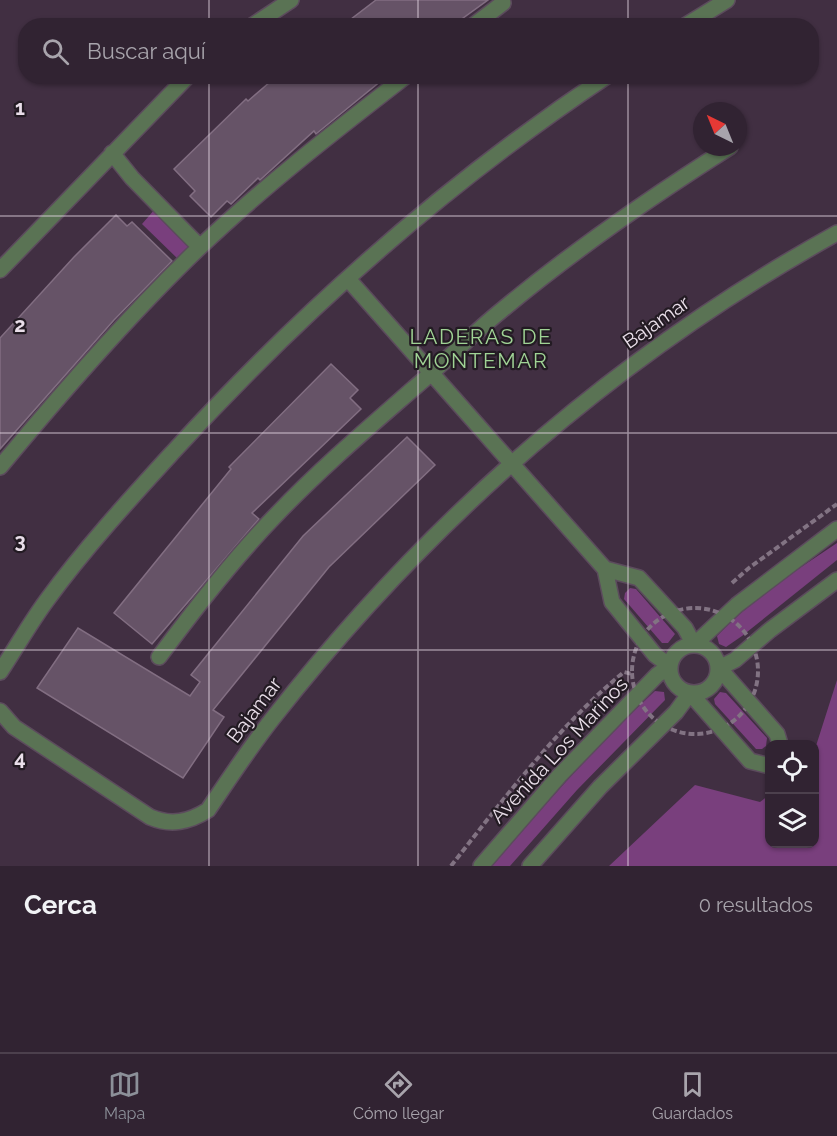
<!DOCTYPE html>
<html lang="es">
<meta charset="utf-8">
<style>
body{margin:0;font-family:Raleway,sans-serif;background:#392b3a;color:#f1f3f6}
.controls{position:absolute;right:18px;bottom:18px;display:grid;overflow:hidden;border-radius:12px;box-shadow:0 2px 4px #0004}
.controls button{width:54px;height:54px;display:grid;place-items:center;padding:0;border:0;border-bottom:2px solid #4c404d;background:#312332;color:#f1f3f6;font:30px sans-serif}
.compass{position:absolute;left:693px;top:102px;width:54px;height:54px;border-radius:50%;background:#312332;box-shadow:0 2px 4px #0004;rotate:317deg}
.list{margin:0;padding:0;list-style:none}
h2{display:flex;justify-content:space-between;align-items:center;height:78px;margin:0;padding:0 24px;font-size:26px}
h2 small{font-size:20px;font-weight:400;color:#a8a4ac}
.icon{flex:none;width:33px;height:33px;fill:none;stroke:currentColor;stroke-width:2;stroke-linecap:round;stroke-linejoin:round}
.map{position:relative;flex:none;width:837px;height:866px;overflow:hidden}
.search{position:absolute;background:#312332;box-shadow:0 2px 4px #0004;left:18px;right:18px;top:18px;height:66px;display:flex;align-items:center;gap:15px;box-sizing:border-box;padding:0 21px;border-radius:24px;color:#a8a4ac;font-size:22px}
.sheet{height:186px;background:#312332}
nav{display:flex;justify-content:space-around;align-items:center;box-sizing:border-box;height:84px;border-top:2px solid #4c404d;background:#312332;font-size:16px;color:#a8a4ac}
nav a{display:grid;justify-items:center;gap:3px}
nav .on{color:#8c9099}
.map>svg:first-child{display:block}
.green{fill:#793f7d}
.building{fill:#665367;stroke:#826e82;stroke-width:1.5}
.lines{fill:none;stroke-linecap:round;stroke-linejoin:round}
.street-casing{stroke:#5c4b5d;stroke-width:18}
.path{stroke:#827383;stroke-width:4;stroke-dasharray:6 3;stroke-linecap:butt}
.street{stroke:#5a7354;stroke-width:15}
.grid{fill:none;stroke:#e9dee9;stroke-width:1.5;stroke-opacity:0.55}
.labels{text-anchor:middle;stroke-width:4.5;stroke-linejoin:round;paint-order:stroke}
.street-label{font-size:20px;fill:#e9dee9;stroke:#231b23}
.neighbourhood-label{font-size:21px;letter-spacing:1.5px;fill:#a0d395;stroke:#231b23}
.grid-label{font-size:20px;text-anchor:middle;font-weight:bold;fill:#e9dee9;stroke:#231b23;stroke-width:4.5;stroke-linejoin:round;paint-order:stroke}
</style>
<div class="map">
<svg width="837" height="866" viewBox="0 0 837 866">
<rect width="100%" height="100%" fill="#412f42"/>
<path class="green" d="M155 209 189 243V248L179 260 142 224Z
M837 543V560L742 636 726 647 719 644 717 636C751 600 796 570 837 543Z
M630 588 636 589 675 634 668 643H662L624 599 625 593Z
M837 680V866H609L695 785 760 802 769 795 770 844H814L815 749Z
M655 691 664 692 665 700 577 790 510 866H492C544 805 596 746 655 691Z
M720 692 726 693 767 738 766 746 762 749H756L715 704 714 699Z"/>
<path class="building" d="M376 0H488L452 26H342Z
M277 76H387L316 134 314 131 260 180 258 178 231 204 227 201 211 217 190 196 195 191 174 169 246 99 248 101Z
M116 215 127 226 132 222 172 261 114 320 0 449V338L74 257Z
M331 364 358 390 350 398 361 409 252 513 259 519 152 644 114 613 231 469 229 467Z
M407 437 435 465 329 567 213 710 224 717 183 778 37 688 78 628 190 696 200 682 191 675 303 536Z"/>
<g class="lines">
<g class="street-casing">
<path id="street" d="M252 26 291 0
M473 26 503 3
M685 26 727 0
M112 153 132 178 200 247
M0 270 188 76
M348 279 605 569 612 602 655 655 670 666 657 675 559 776 481 866
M0 467C63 391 128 316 199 248 264 186 335 131 406 76
M605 569 639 578 685 628 694 645 737 605 837 529
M670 669a24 24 0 1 1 48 0a24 24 0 1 1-48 0Z
M159 657C196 607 234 558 277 514 320 469 367 429 414 388 444 363 471 335 502 310 574 250 651 197 730 147
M0 672C16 648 30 623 47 600 85 548 130 499 173 452 302 311 448 182 607 76
M0 711 14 727 150 817C171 826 189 822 208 810 229 779 250 747 273 718 428 521 617 355 837 233
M780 744 777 734 719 668 735 660 770 630 837 580
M530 866 600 787 676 712 690 693 750 761 770 766"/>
</g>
<path class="path" d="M732 583 749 568 837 504
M632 671a63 63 0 1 1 126 0a63 63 0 1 1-126 0Z
M451 866C502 801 560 724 624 672L632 674"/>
<use href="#street" class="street"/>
</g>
<path class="grid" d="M209 0V26M418 0V26M628 0V26M209 76V866M418 76V866M628 76V866M0 216H837M0 433H837M0 650H837"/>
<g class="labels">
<g class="street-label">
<text transform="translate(656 322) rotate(-35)" y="7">Bajamar</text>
<text transform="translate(254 710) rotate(-53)" y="7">Bajamar</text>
<text transform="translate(559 750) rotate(-47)" y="7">Avenida Los Marinos</text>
</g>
<g class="neighbourhood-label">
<text x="481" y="344">LADERAS DE<tspan x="481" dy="24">MONTEMAR</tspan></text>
</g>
</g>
<g class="grid-label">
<text x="20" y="115">1</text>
<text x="20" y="332">2</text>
<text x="20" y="548">3</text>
<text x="20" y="765">4</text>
</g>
</svg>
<div class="controls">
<button><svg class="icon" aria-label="locate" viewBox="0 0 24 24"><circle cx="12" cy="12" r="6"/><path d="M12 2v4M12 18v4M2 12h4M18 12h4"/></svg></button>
<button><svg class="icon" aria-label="layers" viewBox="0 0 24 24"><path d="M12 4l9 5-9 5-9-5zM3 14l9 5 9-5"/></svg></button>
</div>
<svg class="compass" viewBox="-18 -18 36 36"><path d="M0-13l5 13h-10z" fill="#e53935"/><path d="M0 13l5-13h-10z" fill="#a8a4ac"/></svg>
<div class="search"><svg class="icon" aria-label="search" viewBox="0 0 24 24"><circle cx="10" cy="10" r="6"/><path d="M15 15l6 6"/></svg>Buscar aquí</div>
</div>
<section class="sheet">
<h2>Cerca<small>0 resultados</small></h2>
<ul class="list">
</ul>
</section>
<nav>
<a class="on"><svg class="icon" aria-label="map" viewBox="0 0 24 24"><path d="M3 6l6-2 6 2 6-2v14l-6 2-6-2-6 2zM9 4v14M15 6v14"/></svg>Mapa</a>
<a><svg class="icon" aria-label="directions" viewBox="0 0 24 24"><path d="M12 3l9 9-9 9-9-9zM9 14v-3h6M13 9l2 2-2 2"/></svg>Cómo llegar</a>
<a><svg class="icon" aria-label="saved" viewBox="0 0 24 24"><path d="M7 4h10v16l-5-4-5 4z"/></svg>Guardados</a>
</nav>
